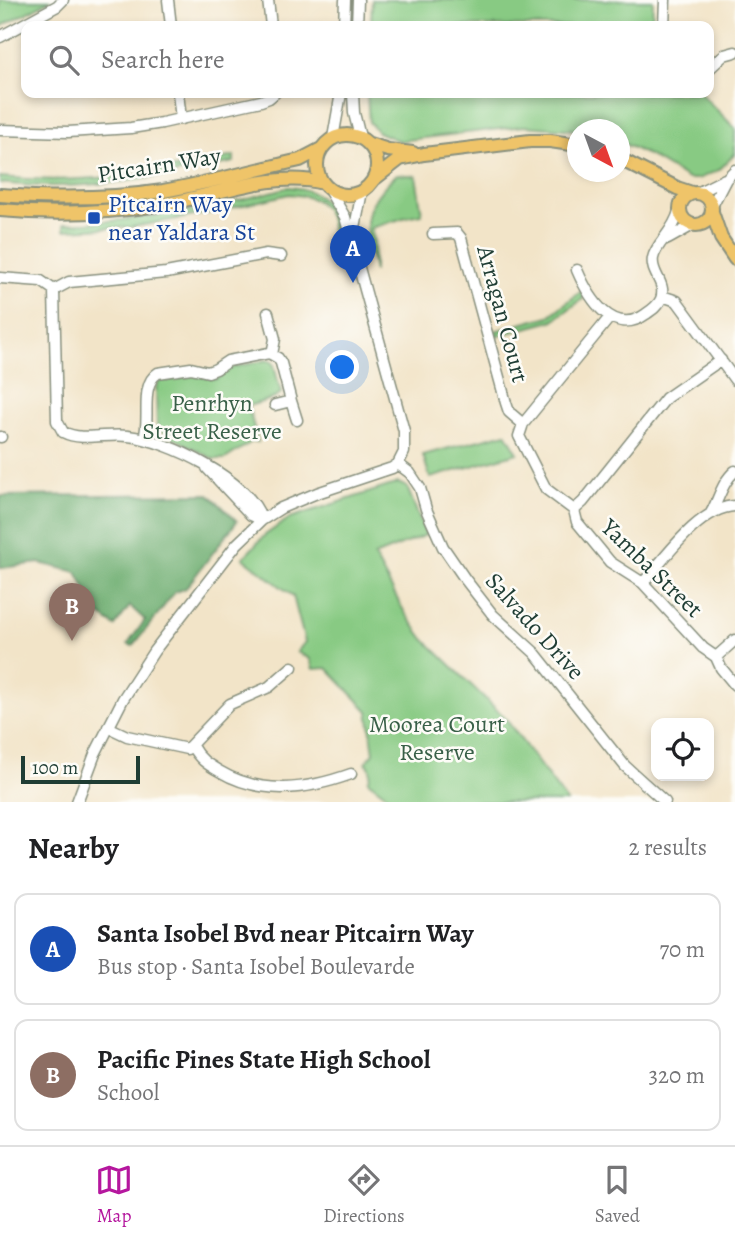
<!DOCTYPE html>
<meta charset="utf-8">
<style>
body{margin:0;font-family:Alegreya,serif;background:#f6f6f6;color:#202124}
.controls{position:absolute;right:21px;bottom:21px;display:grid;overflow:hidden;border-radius:14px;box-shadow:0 4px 10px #0003}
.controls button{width:63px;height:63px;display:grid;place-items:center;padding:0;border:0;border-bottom:2px solid #e0e0e0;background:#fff;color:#202124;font:35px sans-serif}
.compass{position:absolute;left:567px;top:119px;width:63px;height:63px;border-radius:50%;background:#fff;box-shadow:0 4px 10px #0003;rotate:139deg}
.scale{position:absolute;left:21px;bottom:18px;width:119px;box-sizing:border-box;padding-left:7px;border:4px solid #1f3d34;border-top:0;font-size:19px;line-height:24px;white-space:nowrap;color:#1f3d34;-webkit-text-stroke:5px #fdfcf7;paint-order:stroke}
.you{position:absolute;left:343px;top:368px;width:24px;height:24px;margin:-18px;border:5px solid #fff;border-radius:50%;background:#1a73e8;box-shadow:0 0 0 10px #1a73e833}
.badge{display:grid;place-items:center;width:46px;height:46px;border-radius:50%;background:#b5179e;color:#fff;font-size:23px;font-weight:700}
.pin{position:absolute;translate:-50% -58px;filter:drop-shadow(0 2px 4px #0008)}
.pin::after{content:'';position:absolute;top:37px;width:24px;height:21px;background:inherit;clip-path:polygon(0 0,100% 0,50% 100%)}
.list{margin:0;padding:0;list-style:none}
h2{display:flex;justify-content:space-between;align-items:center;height:91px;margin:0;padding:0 28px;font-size:30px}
h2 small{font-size:23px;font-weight:400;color:#757577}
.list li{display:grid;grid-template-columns:46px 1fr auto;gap:21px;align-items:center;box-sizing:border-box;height:112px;margin:0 14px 14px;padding:0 14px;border:2px solid #e0e0e0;border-radius:14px}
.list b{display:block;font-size:26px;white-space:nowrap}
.list p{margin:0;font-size:23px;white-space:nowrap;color:#757577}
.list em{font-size:23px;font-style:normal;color:#757577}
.icon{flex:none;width:38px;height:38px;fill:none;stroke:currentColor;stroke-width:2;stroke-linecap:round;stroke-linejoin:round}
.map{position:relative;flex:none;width:735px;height:802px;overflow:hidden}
.search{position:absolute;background:#fff;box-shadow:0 4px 10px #0003;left:21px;right:21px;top:21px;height:77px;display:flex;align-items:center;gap:18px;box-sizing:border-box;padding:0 24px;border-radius:14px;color:#757577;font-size:26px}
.sheet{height:343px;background:#fff}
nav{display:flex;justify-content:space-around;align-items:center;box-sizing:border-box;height:98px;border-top:2px solid #e0e0e0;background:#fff;font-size:19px;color:#757577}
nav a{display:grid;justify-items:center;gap:4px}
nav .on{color:#b5179e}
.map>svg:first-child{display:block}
.green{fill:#88ca83;stroke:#54845c;stroke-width:2}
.forest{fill:#6eae71;stroke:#467652;stroke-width:2}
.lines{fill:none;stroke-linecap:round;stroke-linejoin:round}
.minor-casing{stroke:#88907e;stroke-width:13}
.major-casing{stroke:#88907e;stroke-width:16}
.minor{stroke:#fff;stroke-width:10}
.major{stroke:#efc469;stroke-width:12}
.transit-dot{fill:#1a4fb4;stroke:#fdfcf7;stroke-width:2.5}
.labels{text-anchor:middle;stroke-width:5;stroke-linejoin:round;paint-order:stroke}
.street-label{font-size:24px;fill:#1f3d34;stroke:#fdfcf7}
.transit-label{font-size:24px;fill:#164399;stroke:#fdfcf7;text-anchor:start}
.park-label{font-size:24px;fill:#396048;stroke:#fdfcf7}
</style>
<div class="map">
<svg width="735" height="802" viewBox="0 0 735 802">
<rect width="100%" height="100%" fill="#fdfcf7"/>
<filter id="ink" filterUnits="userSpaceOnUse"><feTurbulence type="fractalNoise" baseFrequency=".0143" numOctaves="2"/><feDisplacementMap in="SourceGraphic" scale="14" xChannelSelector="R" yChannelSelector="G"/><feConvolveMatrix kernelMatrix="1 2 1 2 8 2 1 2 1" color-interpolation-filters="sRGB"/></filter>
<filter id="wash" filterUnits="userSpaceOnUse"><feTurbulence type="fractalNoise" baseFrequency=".00686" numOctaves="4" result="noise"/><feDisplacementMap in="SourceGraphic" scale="28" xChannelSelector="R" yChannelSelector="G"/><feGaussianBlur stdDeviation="1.57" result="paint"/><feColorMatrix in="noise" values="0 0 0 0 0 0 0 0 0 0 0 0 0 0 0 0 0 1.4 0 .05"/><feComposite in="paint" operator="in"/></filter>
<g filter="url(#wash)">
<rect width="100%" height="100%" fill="#f2e4c8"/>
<path class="green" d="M0 0H51L0 27Z
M372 0H653L652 26H371Z
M367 93H700L735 128V154L719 170 698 179H688L646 154 620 142V130H577L524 126 399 141 378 132 369 122Z
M234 156V162C157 179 79 192 0 183V177C79 185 157 174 234 156Z
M397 174 416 176 422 214 410 216 371 228 374 243V272C365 225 358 209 397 174Z
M289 187C311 189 323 196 335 215L351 286 338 262 329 217 325 209 318 201 304 196 289 194 210 213 133 227 64 230V224C141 221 215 209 289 187Z
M583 290V299L552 321 496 336 495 331 549 316Z
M267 360 273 362 281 393 275 398 248 406 258 442 253 441 225 459H213L157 429 156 387 159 381 194 375 216 379 230 368Z
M506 433 518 453 430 478 423 455Z
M398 483 407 487 426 535 374 556 405 613 424 639 505 718 567 802H396L368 781C372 775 371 767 366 762L374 753 368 711 327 668 313 669 310 659 297 652 305 642 293 596 243 558 265 535 290 518Z"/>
<path class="forest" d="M209 494 237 521 186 588 175 592 133 646 128 644 145 620 130 606 115 626 82 602 88 594 77 572 39 563 0 568V496Z"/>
</g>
<g filter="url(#ink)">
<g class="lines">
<g class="minor-casing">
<path id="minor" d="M168 0 171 26
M268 0 271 26
M344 26 345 0
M357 26 358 0
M664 26 665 0
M0 37 57 6 63 0
M709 69 724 55 735 52
M178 93 181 119
M353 93 354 113 360 137
M0 130 68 132 131 128 162 123 261 101 269 98 275 93
M333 138 341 93
M697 193 725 179
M712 206 726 179 735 170
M433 234 457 233 461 238 506 403 509 412 523 424
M353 238 362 191
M668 239 693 225
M577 270C589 298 613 338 646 314 652 310 658 306 661 299 667 283 650 273 653 258 656 243 674 232 679 211
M0 278 41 281 54 290 57 421 63 432C82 442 108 433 128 436 168 440 250 480 262 520
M54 290 69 282 166 273 266 254 281 256
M662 296 677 301 735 380
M268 313 275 339 272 354
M291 401 297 420
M0 437H1
M144 438C151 419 139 385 158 373L191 368 208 372 216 369 228 361 269 353 278 358 281 363 291 401 275 405
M398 464 410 473 420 488 426 509 443 547 465 579 493 615 535 653 625 766 665 802
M207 468 251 515 262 520
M574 510 546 489 519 436 523 424 610 317
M574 510 577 522 610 562 643 583 703 648 716 657 721 668 735 685
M574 510 583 502 666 398 721 360
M711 513C719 499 722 482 735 471
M643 583C665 558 700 507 735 506
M716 657 735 640
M108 727 127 736 187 749 230 704 269 687 292 667
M192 746C199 759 207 764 219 771 261 796 307 790 351 774
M77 802 95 754 123 699 154 651 237 544 262 520 281 508 317 493 392 468 398 464 404 452V431L345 217 329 190"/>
</g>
<g class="major-casing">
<path id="major" d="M317 165a30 30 0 1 1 60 0a30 30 0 1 1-60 0Z
M369 144 388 150 413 153
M620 159 677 188 692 193
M373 180 400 159 424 154 530 141H550L578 145
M680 209a16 16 0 1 1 32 0a16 16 0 1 1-32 0Z
M0 195C54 199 109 199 163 191 209 183 255 170 300 160L321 149
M0 210C55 215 110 213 165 204 215 196 273 170 323 183
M712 212 721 238 735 259"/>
</g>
<use href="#minor" class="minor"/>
<use href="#major" class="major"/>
</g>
</g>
<rect class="transit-dot" x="87" y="211" width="14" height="14" rx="3.5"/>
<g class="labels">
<g class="street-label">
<text transform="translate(159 165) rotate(-9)" y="8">Pitcairn Way</text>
<text transform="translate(503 314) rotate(75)" y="8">Arragan Court</text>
<text transform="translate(652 568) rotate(44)" y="8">Yamba Street</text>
<text transform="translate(535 626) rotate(48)" y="8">Salvado Drive</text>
</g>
<g class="transit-label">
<text x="108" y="212">Pitcairn Way<tspan x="108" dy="28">near Yaldara St</tspan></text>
</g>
<g class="park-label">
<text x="212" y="411">Penrhyn<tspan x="212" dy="28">Street Reserve</tspan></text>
<text x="437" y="732">Moorea Court<tspan x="437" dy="28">Reserve</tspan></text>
</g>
</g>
</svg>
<div class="controls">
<button><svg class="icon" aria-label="locate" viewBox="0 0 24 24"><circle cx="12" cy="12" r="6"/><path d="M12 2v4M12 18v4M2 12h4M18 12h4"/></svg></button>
</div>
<svg class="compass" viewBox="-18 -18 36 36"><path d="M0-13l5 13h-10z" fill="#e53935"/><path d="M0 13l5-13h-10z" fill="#757577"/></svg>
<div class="scale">100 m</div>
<div class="you"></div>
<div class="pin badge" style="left:353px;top:283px;background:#1a4fb4">A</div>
<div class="pin badge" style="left:72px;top:641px;background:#8d6e63">B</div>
<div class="search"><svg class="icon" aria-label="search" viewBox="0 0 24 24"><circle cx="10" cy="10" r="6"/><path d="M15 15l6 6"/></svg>Search here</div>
</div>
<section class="sheet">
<h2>Nearby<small>2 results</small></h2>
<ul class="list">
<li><span class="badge" style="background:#1a4fb4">A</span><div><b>Santa Isobel Bvd near Pitcairn Way</b><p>Bus stop · Santa Isobel Boulevarde</p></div><em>70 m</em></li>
<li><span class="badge" style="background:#8d6e63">B</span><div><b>Pacific Pines State High School</b><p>School</p></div><em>320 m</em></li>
</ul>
</section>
<nav>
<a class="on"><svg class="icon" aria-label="map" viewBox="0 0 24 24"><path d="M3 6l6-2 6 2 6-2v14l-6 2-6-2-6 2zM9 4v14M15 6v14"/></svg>Map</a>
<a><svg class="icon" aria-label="directions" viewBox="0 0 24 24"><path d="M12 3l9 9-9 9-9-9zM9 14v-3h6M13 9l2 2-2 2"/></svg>Directions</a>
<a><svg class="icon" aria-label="saved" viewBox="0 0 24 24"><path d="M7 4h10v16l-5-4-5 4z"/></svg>Saved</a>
</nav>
